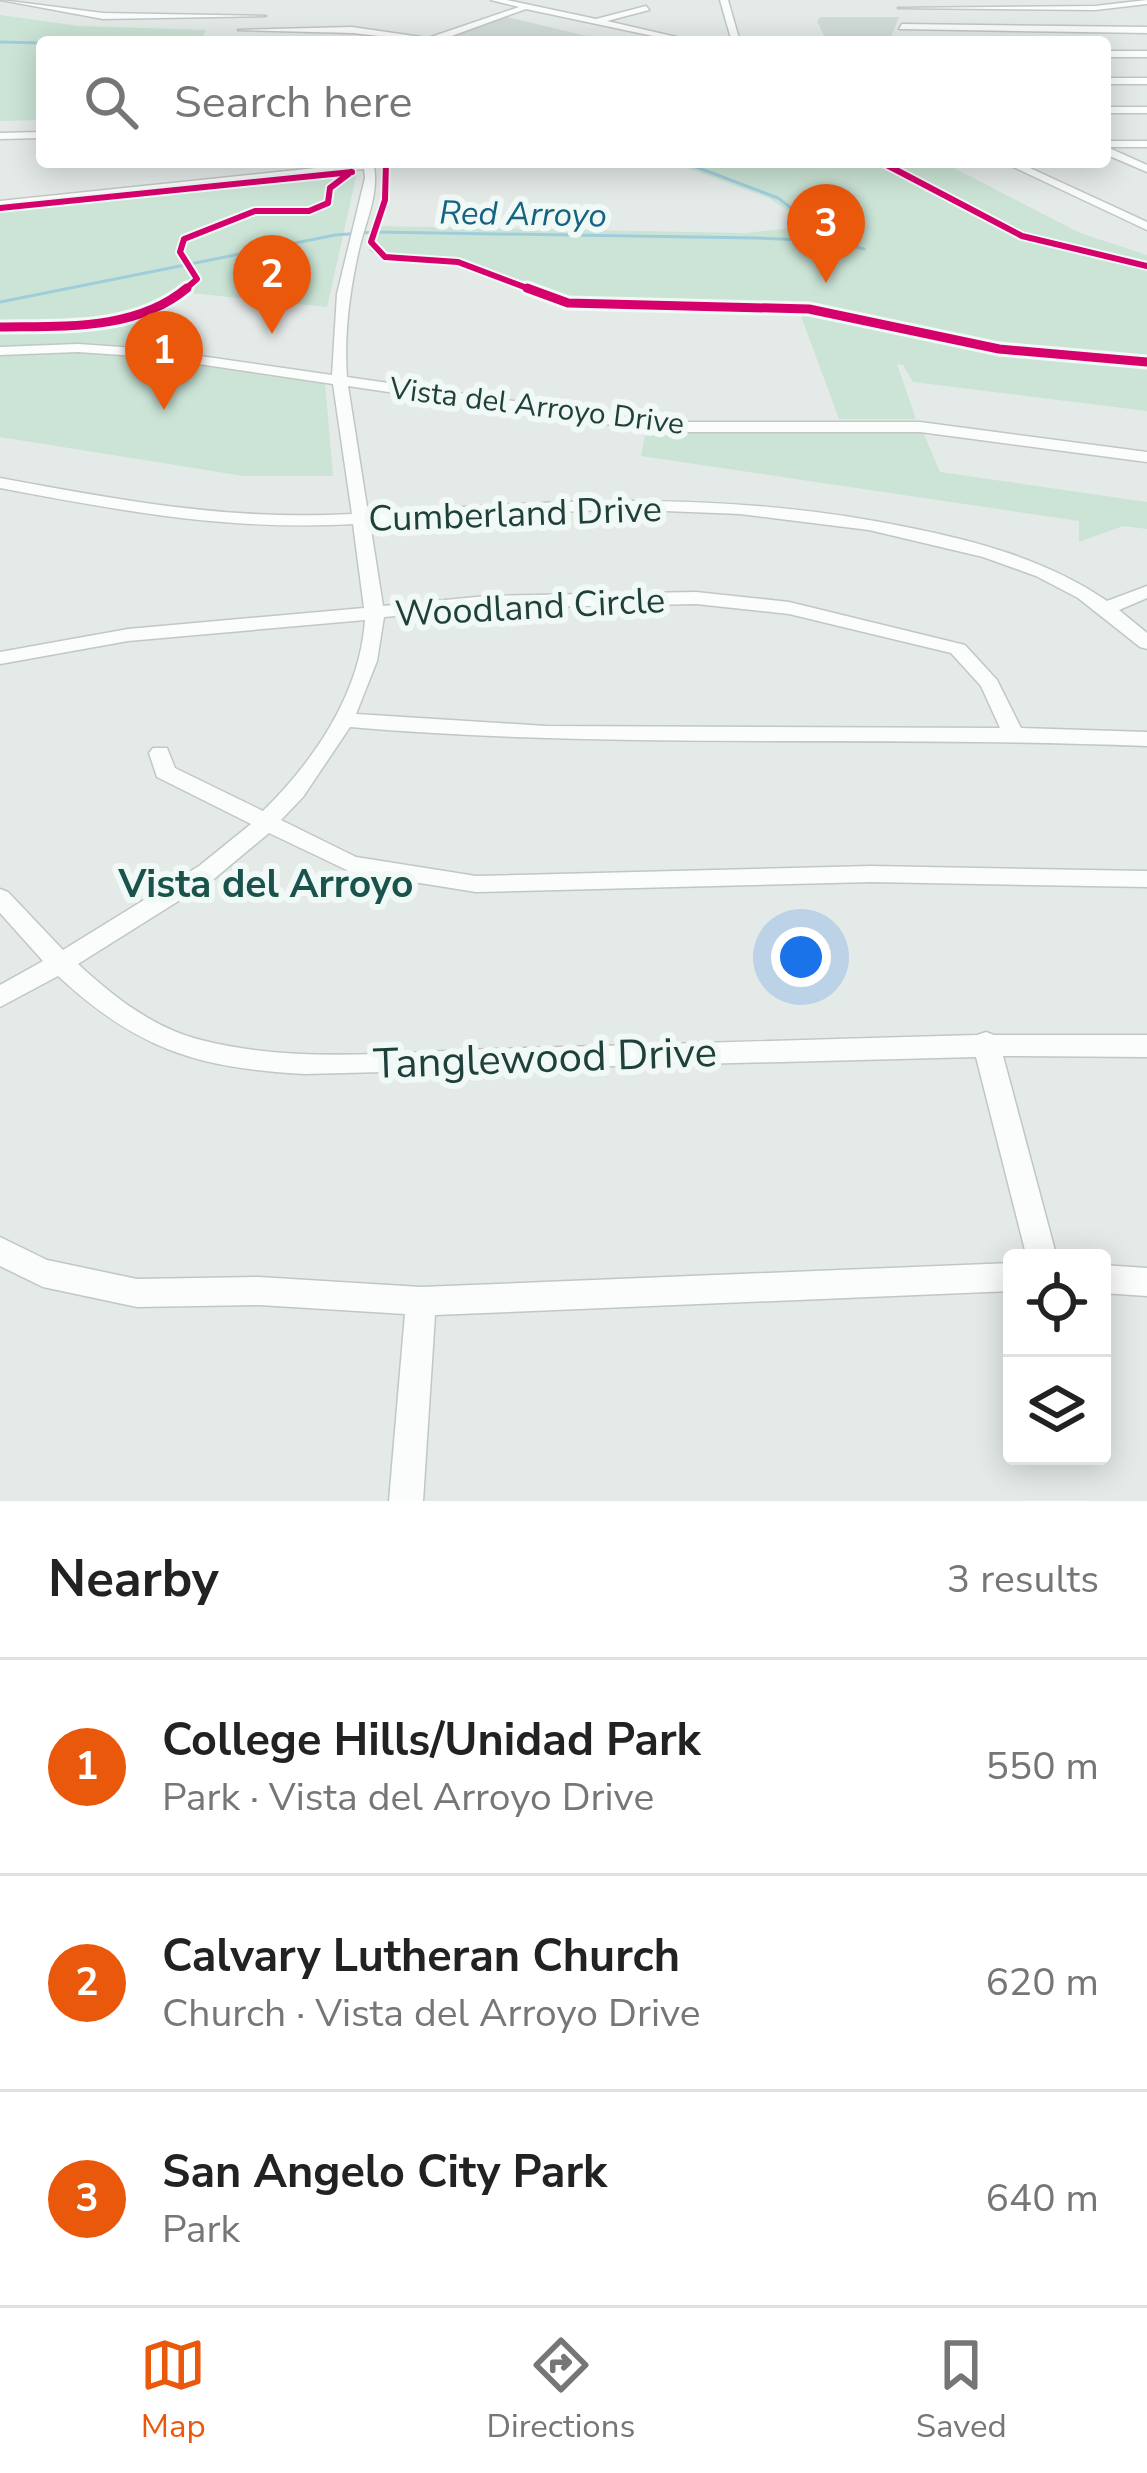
<!DOCTYPE html>
<meta charset="utf-8">
<style>
body{margin:0;font-family:"Nunito Sans",sans-serif;background:#f2f2f2;color:#222}
.controls{position:absolute;right:36px;bottom:36px;display:grid;overflow:hidden;border-radius:12px;box-shadow:0 6px 30px #0003}
.controls button{width:108px;height:108px;display:grid;place-items:center;padding:0;border:0;border-bottom:3px solid #e0e0e0;background:#fff;color:#222;font:60px sans-serif}
.you{position:absolute;left:801px;top:957px;width:42px;height:42px;margin:-30px;border:9px solid #fff;border-radius:50%;background:#1a73e8;box-shadow:0 0 0 18px #1a73e833}
.badge{display:grid;place-items:center;width:78px;height:78px;border-radius:50%;background:#ea580c;color:#fff;font-size:39px;font-weight:700}
.pin{position:absolute;translate:-50% -99px;filter:drop-shadow(0 3px 6px #0008)}
.pin::after{content:'';position:absolute;top:63px;width:42px;height:36px;background:inherit;clip-path:polygon(0 0,100% 0,50% 100%)}
.list{margin:0;padding:0;list-style:none}
h2{display:flex;justify-content:space-between;align-items:center;height:156px;margin:0;padding:0 48px;font-size:51px}
h2 small{font-size:39px;font-weight:400;color:#767676}
.list li{display:grid;grid-template-columns:78px 1fr auto;gap:36px;align-items:center;box-sizing:border-box;height:216px;padding:0 48px;border-top:3px solid #e0e0e0}
.list b{display:block;font-size:45px;white-space:nowrap}
.list p{margin:0;font-size:39px;white-space:nowrap;color:#767676}
.list em{font-size:39px;font-style:normal;color:#767676}
.icon{flex:none;width:66px;height:66px;fill:none;stroke:currentColor;stroke-width:2;stroke-linecap:round;stroke-linejoin:round}
.map{position:relative;flex:none;width:1147px;height:1501px;overflow:hidden}
.search{position:absolute;background:#fff;box-shadow:0 6px 30px #0003;left:36px;right:36px;top:36px;height:132px;display:flex;align-items:center;gap:30px;box-sizing:border-box;padding:0 42px;border-radius:12px;color:#767676;font-size:45px}
.sheet{height:804px;background:#fff}
nav{display:flex;justify-content:space-around;align-items:center;box-sizing:border-box;height:168px;border-top:3px solid #e0e0e0;background:#fff;font-size:33px;color:#767676}
nav a{display:grid;justify-items:center;gap:6px}
nav .on{color:#ea580c}
.map>svg:first-child{display:block}
.built{fill:#d1dcd8}
.green{fill:#cbe4d6}
.lines{fill:none;stroke-linecap:round;stroke-linejoin:round}
.stream{stroke:#a0cddc;stroke-width:3}
.minor-casing{stroke:#c1c7c5;stroke-width:3}
.minor{fill:#fbfcfc;fill-rule:evenodd}
.cycleway-far1-casing{stroke:#f1f9f6;stroke-width:10}
.cycleway-casing{stroke:#f1f9f6;stroke-width:15}
.cycleway-far1{stroke:#d6006c;stroke-width:6}
.cycleway{stroke:#d6006c;stroke-width:9}
.labels{text-anchor:middle;stroke-width:12;stroke-linejoin:round;paint-order:stroke}
.far-street-label{font-size:30px;fill:#1f3f3a;stroke:#f1f9f6}
.far-water-label{font-size:33px;font-style:italic;fill:#146380;stroke:#f1f9f6}
.street-label{font-size:36px;fill:#1f3f3a;stroke:#f1f9f6}
.neighbourhood-label{font-size:39px;font-weight:bold;fill:#19534b;stroke:#f1f9f6}
.near-street-label{font-size:42px;fill:#1f3f3a;stroke:#f1f9f6}
</style>
<div class="map">
<svg width="1147" height="1501" viewBox="0 0 1147 1501">
<rect width="100%" height="100%" fill="#e4eae8"/>
<path class="built" d="M507 17 612 42H439Z
M821 17H899L889 42H827L817 21Z"/>
<path class="green" d="M0 15 79 26 206 30 199 42H42V120L0 121Z
M671 162H942L1080 233 1147 255V411L913 382 903 365 897 364 916 419H839L799 311 574 306C535 299 502 279 464 266 432 255 400 267 369 251L378 226 745 233 802 227 803 221 769 198Z
M343 170 357 173 327 307 191 293 125 345 0 347V209Z
M66 352 124 354 325 383 333 476H244L0 437V355Z
M646 430 923 432 940 472 1147 502V529L1123 526 1079 542V521L641 456Z"/>
<g class="lines">
<path class="stream" d="M0 42 42 43
M683 162 778 198 835 241
M0 302 335 235 375 232 756 238 835 241 864 249"/>
<g class="minor-casing">
<path id="minor" d="M1 0 103 13 266 16 103 19Z
M491 0H507L596 19 646 6 649 10 607 21 698 42H681L526 9 435 42 352 33 238 30 352 27 428 38 519 7Z
M720 0H728L740 42H732Z
M1147 0V4L1095 10 898 8 1095 6Z
M902 24 1147 27V33L899 29Z
M1105 51H1147V57H1105Z
M1105 78H1147V84H1105Z
M1105 107H1147V113H1105Z
M42 132V138L0 139V133Z
M1105 141H1147V147H1107L1147 165V172L1105 154Z
M373 162C381 193 364 224 358 254 349 295 344 336 347 377L660 422H920L1147 452V462L920 432H660L348 386 368 513C553 501 717 489 901 526 973 540 1046 559 1107 601L1147 586V598L1119 610 1147 633V649L1140 647 1078 598 1036 576 983 557 869 530 740 514 615 509 370 523 383 606 487 596 696 592 789 602 965 645 997 680 1021 728 1147 732V746C881 735 615 750 350 727L303 797 281 820 356 857 476 876 871 866 1147 871V887L871 882 476 892 351 872 269 833 215 878 78 964C114 997 153 1028 201 1040 294 1064 397 1052 493 1049 654 1045 816 1039 977 1035L986 1032 994 1035H1147V1057L1003 1056 1057 1258H1027L976 1057 305 1074C198 1068 138 1050 58 976L0 1007V985L43 961 0 913V889L8 892 63 950 199 866 251 824 157 777 149 753 153 748H167L175 768 263 811C314 761 360 694 365 620L128 641 0 664V652L128 629 364 608 353 524C228 531 122 511 0 488V478C120 500 229 521 352 514L333 384 151 357 78 352 0 355V347L78 344 151 349 332 375 337 294 365 178 364 169 0 207V201ZM696 604 789 614 951 653 981 686 1000 728 546 726 356 714 377 661 384 617 487 608Z
M1003 162H1017L1147 222V230Z
M0 1237 47 1260 137 1279 259 1277 421 1287 1012 1263V1291L435 1315 423 1501H389L405 1314 259 1305 137 1307 43 1287 0 1266Z
M1102 1265 1147 1268V1296L1102 1293Z"/>
</g>
<use href="#minor" class="minor"/>
<g class="cycleway-far1-casing">
<path id="cycleway-far1" d="M386 162 385 200 371 242 385 257 458 262 535 291
M881 162 1022 236 1147 266
M0 208 352 172
M183 291 197 279 180 252 184 239 255 211H309L328 203 330 188 351 172"/>
</g>
<g class="cycleway-casing">
<path id="cycleway" d="M527 288 568 303 809 309 999 349 1147 362
M0 327C63 326 136 331 187 288"/>
</g>
<use href="#cycleway-far1" class="cycleway-far1"/>
<use href="#cycleway" class="cycleway"/>
</g>
<g class="labels">
<g class="far-street-label">
<text transform="translate(537 406) rotate(7)" y="10">Vista del Arroyo Drive</text>
</g>
<g class="far-water-label">
<text transform="translate(523 213) rotate(1)" y="12">Red Arroyo</text>
</g>
<g class="street-label">
<text transform="translate(515 513) rotate(-2)" y="13">Cumberland Drive</text>
<text transform="translate(530 606) rotate(-3)" y="13">Woodland Circle</text>
</g>
<g class="neighbourhood-label">
<text x="266" y="897">Vista del Arroyo</text>
</g>
<g class="near-street-label">
<text transform="translate(545 1057) rotate(-2)" y="15">Tanglewood Drive</text>
</g>
</g>
</svg>
<div class="controls">
<button><svg class="icon" aria-label="locate" viewBox="0 0 24 24"><circle cx="12" cy="12" r="6"/><path d="M12 2v4M12 18v4M2 12h4M18 12h4"/></svg></button>
<button><svg class="icon" aria-label="layers" viewBox="0 0 24 24"><path d="M12 4l9 5-9 5-9-5zM3 14l9 5 9-5"/></svg></button>
</div>
<div class="you"></div>
<div class="pin badge" style="left:164px;top:410px">1</div>
<div class="pin badge" style="left:272px;top:334px">2</div>
<div class="pin badge" style="left:826px;top:283px">3</div>
<div class="search"><svg class="icon" aria-label="search" viewBox="0 0 24 24"><circle cx="10" cy="10" r="6"/><path d="M15 15l6 6"/></svg>Search here</div>
</div>
<section class="sheet">
<h2>Nearby<small>3 results</small></h2>
<ul class="list">
<li><span class="badge">1</span><div><b>College Hills/Unidad Park</b><p>Park · Vista del Arroyo Drive</p></div><em>550 m</em></li>
<li><span class="badge">2</span><div><b>Calvary Lutheran Church</b><p>Church · Vista del Arroyo Drive</p></div><em>620 m</em></li>
<li><span class="badge">3</span><div><b>San Angelo City Park</b><p>Park</p></div><em>640 m</em></li>
</ul>
</section>
<nav>
<a class="on"><svg class="icon" aria-label="map" viewBox="0 0 24 24"><path d="M3 6l6-2 6 2 6-2v14l-6 2-6-2-6 2zM9 4v14M15 6v14"/></svg>Map</a>
<a><svg class="icon" aria-label="directions" viewBox="0 0 24 24"><path d="M12 3l9 9-9 9-9-9zM9 14v-3h6M13 9l2 2-2 2"/></svg>Directions</a>
<a><svg class="icon" aria-label="saved" viewBox="0 0 24 24"><path d="M7 4h10v16l-5-4-5 4z"/></svg>Saved</a>
</nav>
